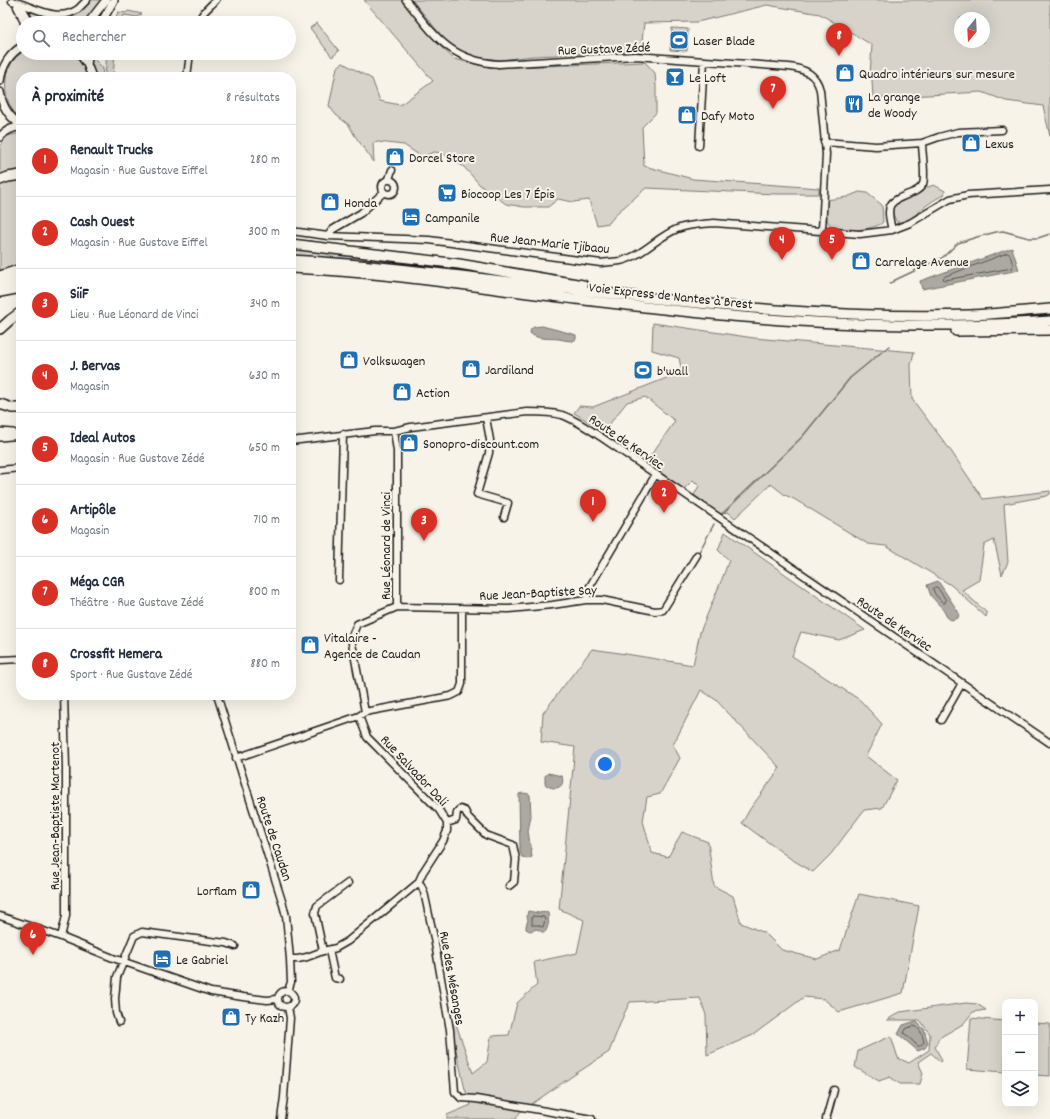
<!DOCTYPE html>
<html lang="fr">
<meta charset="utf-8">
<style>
body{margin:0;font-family:Dekko,sans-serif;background:#f2f2f3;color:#1f2937}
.controls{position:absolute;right:12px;bottom:12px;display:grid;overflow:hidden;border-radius:8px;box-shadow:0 4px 16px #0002}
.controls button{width:36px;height:36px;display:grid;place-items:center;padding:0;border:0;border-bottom:1px solid #e0e1e3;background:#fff;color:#1f2937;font:20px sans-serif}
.compass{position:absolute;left:954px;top:12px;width:36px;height:36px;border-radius:50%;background:#fff;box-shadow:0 4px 16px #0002;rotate:198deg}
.you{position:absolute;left:605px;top:764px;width:14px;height:14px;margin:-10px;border:3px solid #fff;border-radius:50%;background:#1a73e8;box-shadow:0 0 0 6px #1a73e833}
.badge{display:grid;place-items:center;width:26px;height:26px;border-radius:50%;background:#d93025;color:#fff;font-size:13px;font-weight:700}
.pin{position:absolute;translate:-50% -33px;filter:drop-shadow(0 1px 2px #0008)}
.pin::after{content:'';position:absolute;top:21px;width:14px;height:12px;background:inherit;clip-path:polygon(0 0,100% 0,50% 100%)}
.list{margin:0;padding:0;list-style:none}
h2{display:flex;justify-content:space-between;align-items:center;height:52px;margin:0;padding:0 16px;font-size:17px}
h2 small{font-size:13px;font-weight:400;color:#747a83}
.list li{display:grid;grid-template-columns:26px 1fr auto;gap:12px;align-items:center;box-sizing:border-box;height:72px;padding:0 16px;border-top:1px solid #e0e1e3}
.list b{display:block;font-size:15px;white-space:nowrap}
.list p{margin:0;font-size:13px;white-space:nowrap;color:#747a83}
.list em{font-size:13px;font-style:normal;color:#747a83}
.icon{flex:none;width:22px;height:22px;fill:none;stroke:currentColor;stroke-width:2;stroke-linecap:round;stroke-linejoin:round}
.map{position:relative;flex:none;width:1050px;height:1119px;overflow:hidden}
.search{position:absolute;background:#fff;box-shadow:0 4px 16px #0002;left:16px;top:16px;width:280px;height:44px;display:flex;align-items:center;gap:10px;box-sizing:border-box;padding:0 14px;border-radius:22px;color:#747a83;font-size:15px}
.panel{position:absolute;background:#fff;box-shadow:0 4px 16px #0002;left:16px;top:72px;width:280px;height:628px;border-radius:16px}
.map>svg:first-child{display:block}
.green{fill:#d7d3cb;stroke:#7a7874;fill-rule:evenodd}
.water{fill:#aca9a2;stroke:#72716c}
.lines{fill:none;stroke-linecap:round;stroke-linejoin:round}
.shore{stroke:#565452;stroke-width:1}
.stream{stroke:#72716c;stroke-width:1.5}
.minor-casing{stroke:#1c1c1c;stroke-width:9}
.major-casing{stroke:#1c1c1c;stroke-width:10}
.highway-casing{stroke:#1c1c1c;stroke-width:12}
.minor{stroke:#f7f3e8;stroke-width:6}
.major{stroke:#f7f3e8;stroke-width:7}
.highway{stroke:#f7f3e8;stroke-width:9}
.labels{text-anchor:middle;stroke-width:4;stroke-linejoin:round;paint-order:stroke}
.poi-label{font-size:14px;fill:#1c1c1c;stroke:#f7f3e8;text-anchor:start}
.street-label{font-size:14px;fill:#1c1c1c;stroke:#f7f3e8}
</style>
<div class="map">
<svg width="1050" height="1119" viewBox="0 0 1050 1119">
<rect width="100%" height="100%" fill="#f7f3e8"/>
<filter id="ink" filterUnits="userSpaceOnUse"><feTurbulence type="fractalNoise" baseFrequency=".025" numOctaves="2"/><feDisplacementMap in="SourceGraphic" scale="8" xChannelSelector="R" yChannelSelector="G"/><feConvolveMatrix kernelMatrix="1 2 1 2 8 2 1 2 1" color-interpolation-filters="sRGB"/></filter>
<g filter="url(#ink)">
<path class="green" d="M92 0H102L84 23H65L66 18 84 8Z
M364 0H401L441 47 454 59 493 68 645 62 655 73 656 86V113L642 127 644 166 693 179 819 188V194H776L646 188 617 213 609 223 597 225 589 200 573 202 558 199 548 207H524L506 204 480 185 464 167 442 153 434 152 422 157 404 145 378 142 373 143 374 162 355 136 349 125 336 115 329 106 337 67 343 63 372 79 380 101 400 105 433 81Z
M412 0H1050V136L1043 106 1006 101 982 92 873 98 872 80 870 75 872 45 820 14 767 5 697 22 644 23 641 51 533 56 500 60 473 57 451 47ZM960 18H984V42H960Z
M32 10C42 15 51 17 62 17L57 23H34L30 17Z
M128 11 142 14 137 17 124 15 121 23H114L118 12 126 13Z
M317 23 339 51 332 57 310 28Z
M672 28 688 29 687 51 670 50Z
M23 51V53H73C80 60 84 67 87 77H21V120C0 102 0 67 23 51Z
M107 53H115L113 77H105Z
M91 56 103 68 102 77H96L91 61Z
M16 134 21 135V171H13L0 176V146L6 136Z
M10 180H21V265L0 273V185L3 182Z
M934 185 945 191 944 195C939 197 934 200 930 203 920 209 909 224 897 222 893 216 891 210 895 204L920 193 925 188Z
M859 192 867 193 882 205 883 222C877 229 847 232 838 229 835 228 829 225 828 222 826 217 827 205 826 200L847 197Z
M291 248 371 256 372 260 291 255Z
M653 323 754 338 914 352 911 365 912 399 951 451 983 499 1050 491V494L1047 496 1004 504 1008 562 1002 575 994 540 984 545 979 580 962 590 987 613 986 617 951 585 886 546 868 544 794 499 785 495 771 484 735 518 728 512 719 514 694 495 699 486 693 480 684 489 646 462 675 421 645 397 627 402 604 431 574 413 579 406 593 407 682 372 679 358 652 350Z
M725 532 865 630 839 640 801 632 792 656 860 700 882 724 866 756 897 780 882 808 864 810 831 854 813 872 791 859 742 823 750 809 780 768 716 700 701 690 673 745 680 758 660 794 647 797 643 821 652 853 668 857 682 832 708 842 714 886 733 896 741 923 765 933 782 950 817 959 840 950 859 894 919 906 903 993 839 1012 824 999 804 997 753 1035 707 1055 706 1015 700 998 630 1002 624 1014 609 1052 571 1077 520 1112 516 1119H447V1115L471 1105 465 1089 450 1024 455 1021 473 1073 487 1062 491 1036 509 1035 517 1003 537 985 534 962 577 953 584 920 559 909 575 747 541 742 543 713 592 649 626 654 693 665 700 632 722 579 729 560 718 550Z
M966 1003 977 1004 986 1010 973 1012 963 1024 939 1038 935 1047 942 1060 941 1062 931 1053 918 1062 923 1073 920 1084H900L890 1077 879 1081 855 1067 858 1051 891 1036 898 1058 909 1063 929 1050 930 1034 920 1020H887L900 1012Z
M971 1018 1005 1021V1072L967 1069Z
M1035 1023 1050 1024V1076L1035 1075Z"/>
<path class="water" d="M1012 248 1019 270 922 289 920 281Z
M542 326 573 334 576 335V339L573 341C568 341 564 340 559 339 550 338 537 340 530 333L531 329 534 327Z
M938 581 959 613 958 618 951 620 947 617 942 608 931 596 927 585Z
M548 773 562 776C566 789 553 791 545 784V776Z
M523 793 529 794 530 795 531 816 528 831 532 857 527 859 522 857 520 851 519 795V794Z
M528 911 539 913 546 912 548 913C549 919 549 927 545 932H542L537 929 530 931 526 929V926L528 920 527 916Z
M916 1021 924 1029 928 1043 925 1048 918 1051 898 1034 903 1025Z"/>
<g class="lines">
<path class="shore" d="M1008 253 1010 255 1013 265 1012 268 945 280 943 279 944 277Z
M935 587H937L946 600 945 603H943L935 594 933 589Z
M533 916 544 917 545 920 543 927H542L538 925H532V918Z
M914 1026C921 1028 922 1035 924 1042 923 1044 920 1047 918 1046L904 1033 906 1029Z"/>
<path class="stream" d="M890 284 895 280 942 258 958 243 977 237 996 232 1003 231 1029 238H1038L1050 234
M722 514 802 437 850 378 889 346
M698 554 714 524"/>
<g class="minor-casing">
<path id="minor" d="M406 0C434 35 450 61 499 64L635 56 789 67C805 69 816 74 820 90L826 154 822 230
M12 1C33 6 57 24 78 9 81 6 84 3 87 0
M18 5 24 11 31 23
M17 7 21 15 24 23
M197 23 204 12 216 0
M187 77 190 53
M824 142 876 146 922 143 939 137 958 132 1002 130
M699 146 704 61
M389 179 392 170
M382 187a7 7 0 1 1 14 0a7 7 0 1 1-14 0Z
M892 230C885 202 889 202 914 192 918 190 921 188 923 184 926 175 922 153 922 143
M291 231 328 236 429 240 601 263C607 262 614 262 620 261 641 257 657 237 677 229 689 224 701 224 714 223L860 234 892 230 910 223 950 199 968 195 1050 190
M328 236 332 230 361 213 384 192
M486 418 490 440 489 453 477 494 508 503 504 517
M291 441 375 431H394L411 427 527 412C538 412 551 412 562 415 576 420 589 429 601 437L1050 743
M0 470 21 468
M339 580 343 434
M586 600 589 588 656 474
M397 607 509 609 552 605 586 600H602L655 611 663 610 697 555
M0 660 21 659
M217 695 282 901 286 916 290 959 291 982 288 991
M365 712 451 696 459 692 462 684V608
M359 716 367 737 439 810 447 823V831L443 841 423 872 418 883
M941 720 962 683
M236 758 359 716 365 712 351 638 357 624 397 607V451L394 431
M447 823 456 820 457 812 460 809 465 811 468 817 486 835 513 845 516 859 514 882 509 886
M0 916 61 937 113 958 211 992 243 997 267 1000 278 999
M61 937 66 916V768L64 695
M329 950 335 978 340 979
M323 951 315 913 317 906 348 883
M290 959H298L307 957 323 951 336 948 348 941 418 883 421 885 424 892 434 938 450 1030 455 1092 461 1098 476 1099 592 1119
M278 999a8 8 0 1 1 16 0a8 8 0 1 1-16 0Z
M119 1022 116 1013 115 999 117 977 134 936 142 932 226 943 235 946
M281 1119 284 1097 290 1018 288 1007
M826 1119 834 1090"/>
</g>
<g class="major-casing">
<path id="major" d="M88 23 106 0
M101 23 114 0
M79 53 87 64 92 77
M87 64 89 53
M0 81C2 66 10 53 23 46
M0 92C2 106 9 117 21 125
M0 137C6 130 12 127 21 127
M0 432 13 433
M0 437 21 435"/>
</g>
<g class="highway-casing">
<path id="highway" d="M0 180 8 177 21 175
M291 244 459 264 583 285
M291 260C387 265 481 279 577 290 707 305 839 319 970 315 997 314 1023 311 1050 309
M291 268C387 272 482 288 576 299 693 313 810 326 928 325 968 325 1009 324 1050 321
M0 276 21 269
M0 283 21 279
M0 292 21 288
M0 329 10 320 21 312
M956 331 1050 330
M0 404 12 408H21"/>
</g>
<use href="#minor" class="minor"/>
<use href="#major" class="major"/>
<use href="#highway" class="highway"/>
</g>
</g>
<defs>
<g id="stadium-square" transform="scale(1)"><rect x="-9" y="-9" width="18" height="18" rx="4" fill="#1f6fb2" stroke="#f7f3e8"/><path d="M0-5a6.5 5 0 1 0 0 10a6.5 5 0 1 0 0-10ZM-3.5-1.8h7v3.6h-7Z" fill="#fff"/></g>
<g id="shop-square" transform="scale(1)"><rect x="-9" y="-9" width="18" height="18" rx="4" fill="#1f6fb2" stroke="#f7f3e8"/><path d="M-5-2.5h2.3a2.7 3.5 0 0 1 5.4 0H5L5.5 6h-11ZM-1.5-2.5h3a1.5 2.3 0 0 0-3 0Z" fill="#fff"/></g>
<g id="bar-square" transform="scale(1)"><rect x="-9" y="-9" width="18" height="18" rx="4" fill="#1f6fb2" stroke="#f7f3e8"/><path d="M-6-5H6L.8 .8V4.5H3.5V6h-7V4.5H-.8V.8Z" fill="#fff"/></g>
<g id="restaurant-square" transform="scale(1)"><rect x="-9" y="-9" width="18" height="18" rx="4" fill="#1f6fb2" stroke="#f7f3e8"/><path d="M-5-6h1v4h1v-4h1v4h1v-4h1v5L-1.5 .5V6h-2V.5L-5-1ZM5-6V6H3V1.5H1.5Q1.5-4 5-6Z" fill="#fff"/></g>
<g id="supermarket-square" transform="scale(1)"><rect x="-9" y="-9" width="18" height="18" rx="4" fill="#1f6fb2" stroke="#f7f3e8"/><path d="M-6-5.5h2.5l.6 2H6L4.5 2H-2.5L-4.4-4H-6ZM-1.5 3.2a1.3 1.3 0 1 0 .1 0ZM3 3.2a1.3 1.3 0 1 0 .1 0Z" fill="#fff"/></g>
<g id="hotel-square" transform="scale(1)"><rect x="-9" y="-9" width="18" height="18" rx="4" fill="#1f6fb2" stroke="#f7f3e8"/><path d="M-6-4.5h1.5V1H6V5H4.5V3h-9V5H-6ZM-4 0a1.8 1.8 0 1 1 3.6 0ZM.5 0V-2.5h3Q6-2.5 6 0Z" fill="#fff"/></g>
</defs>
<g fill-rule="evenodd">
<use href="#stadium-square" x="679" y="40"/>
<use href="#shop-square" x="845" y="73"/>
<use href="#bar-square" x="675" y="77"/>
<use href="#restaurant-square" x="854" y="104"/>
<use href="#shop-square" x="687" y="115"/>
<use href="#shop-square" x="971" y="143"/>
<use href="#shop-square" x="395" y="157"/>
<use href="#supermarket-square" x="447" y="193"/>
<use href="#shop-square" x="330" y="202"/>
<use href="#hotel-square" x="411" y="217"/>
<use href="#shop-square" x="861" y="261"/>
<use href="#shop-square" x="349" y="360"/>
<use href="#shop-square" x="471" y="369"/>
<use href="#stadium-square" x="643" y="370"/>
<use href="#shop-square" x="402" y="392"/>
<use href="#shop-square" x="409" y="443"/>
<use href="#shop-square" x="310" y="645"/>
<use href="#shop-square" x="251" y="890"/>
<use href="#hotel-square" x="162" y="959"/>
<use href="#shop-square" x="231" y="1017"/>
</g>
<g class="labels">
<g class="poi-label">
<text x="693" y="45">Laser Blade</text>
<text x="859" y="78">Quadro intérieurs sur mesure</text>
<text x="689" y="82">Le Loft</text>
<text x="868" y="101">La grange<tspan x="868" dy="16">de Woody</tspan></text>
<text x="701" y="120">Dafy Moto</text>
<text x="985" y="148">Lexus</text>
<text x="409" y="162">Dorcel Store</text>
<text x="461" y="198">Biocoop Les 7 Épis</text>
<text x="344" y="207">Honda</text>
<text x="425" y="222">Campanile</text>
<text x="875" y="266">Carrelage Avenue</text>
<text x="363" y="365">Volkswagen</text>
<text x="485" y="374">Jardiland</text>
<text x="657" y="375">b'wall</text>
<text x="416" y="397">Action</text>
<text x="423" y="448">Sonopro-discount.com</text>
<text x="324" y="642">Vitalaire -<tspan x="324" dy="16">Agence de Caudan</tspan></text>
<text x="237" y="895" text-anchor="end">Lorflam</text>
<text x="176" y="964">Le Gabriel</text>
<text x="245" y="1022">Ty Kazh</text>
</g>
<g class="street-label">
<text transform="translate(604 48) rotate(-2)" y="5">Rue Gustave Zédé</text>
<text transform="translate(550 242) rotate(6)" y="5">Rue Jean-Marie Tjibaou</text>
<text transform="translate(671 295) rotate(6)" y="5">Voie Express de Nantes à Brest</text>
<text transform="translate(627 441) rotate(34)" y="5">Route de Kerviec</text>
<text transform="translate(385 546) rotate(-90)" y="5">Rue Léonard de Vinci</text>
<text transform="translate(538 592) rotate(-3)" y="5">Rue Jean-Baptiste Say</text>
<text transform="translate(895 623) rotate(34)" y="5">Route de Kerviec</text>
<text transform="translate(415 770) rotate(47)" y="5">Rue Salvador Dali</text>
<text transform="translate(54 816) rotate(-90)" y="5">Rue Jean-Baptiste Martenot</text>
<text transform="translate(275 838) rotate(72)" y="5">Route de Caudan</text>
<text transform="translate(453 978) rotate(80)" y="5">Rue des Mésanges</text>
</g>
</g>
</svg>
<div class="controls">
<button>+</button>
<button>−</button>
<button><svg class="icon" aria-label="layers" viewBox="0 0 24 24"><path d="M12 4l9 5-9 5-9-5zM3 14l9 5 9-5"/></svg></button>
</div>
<svg class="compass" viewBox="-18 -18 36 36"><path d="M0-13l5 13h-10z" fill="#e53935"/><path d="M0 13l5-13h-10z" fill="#747a83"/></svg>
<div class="you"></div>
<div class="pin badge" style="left:593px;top:522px">1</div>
<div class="pin badge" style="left:664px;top:513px">2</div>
<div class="pin badge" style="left:424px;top:541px">3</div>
<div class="pin badge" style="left:782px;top:260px">4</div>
<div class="pin badge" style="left:832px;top:260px">5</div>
<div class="pin badge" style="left:33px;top:955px">6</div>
<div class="pin badge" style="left:773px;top:109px">7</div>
<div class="pin badge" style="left:839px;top:56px">8</div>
<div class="search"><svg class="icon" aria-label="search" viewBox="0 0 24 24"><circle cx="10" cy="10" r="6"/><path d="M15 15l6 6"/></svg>Rechercher</div>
<section class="panel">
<h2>À proximité<small>8 résultats</small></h2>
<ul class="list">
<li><span class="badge">1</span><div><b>Renault Trucks</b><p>Magasin · Rue Gustave Eiffel</p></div><em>280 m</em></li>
<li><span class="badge">2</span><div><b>Cash Ouest</b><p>Magasin · Rue Gustave Eiffel</p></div><em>300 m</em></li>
<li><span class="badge">3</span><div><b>SiiF</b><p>Lieu · Rue Léonard de Vinci</p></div><em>340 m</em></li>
<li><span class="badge">4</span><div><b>J. Bervas</b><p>Magasin</p></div><em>630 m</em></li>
<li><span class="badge">5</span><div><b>Ideal Autos</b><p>Magasin · Rue Gustave Zédé</p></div><em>650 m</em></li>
<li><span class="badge">6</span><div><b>Artipôle</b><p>Magasin</p></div><em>710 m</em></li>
<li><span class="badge">7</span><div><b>Méga CGR</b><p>Théâtre · Rue Gustave Zédé</p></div><em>800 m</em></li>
<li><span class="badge">8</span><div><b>Crossfit Hemera</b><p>Sport · Rue Gustave Zédé</p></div><em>880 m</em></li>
</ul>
</section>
</div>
